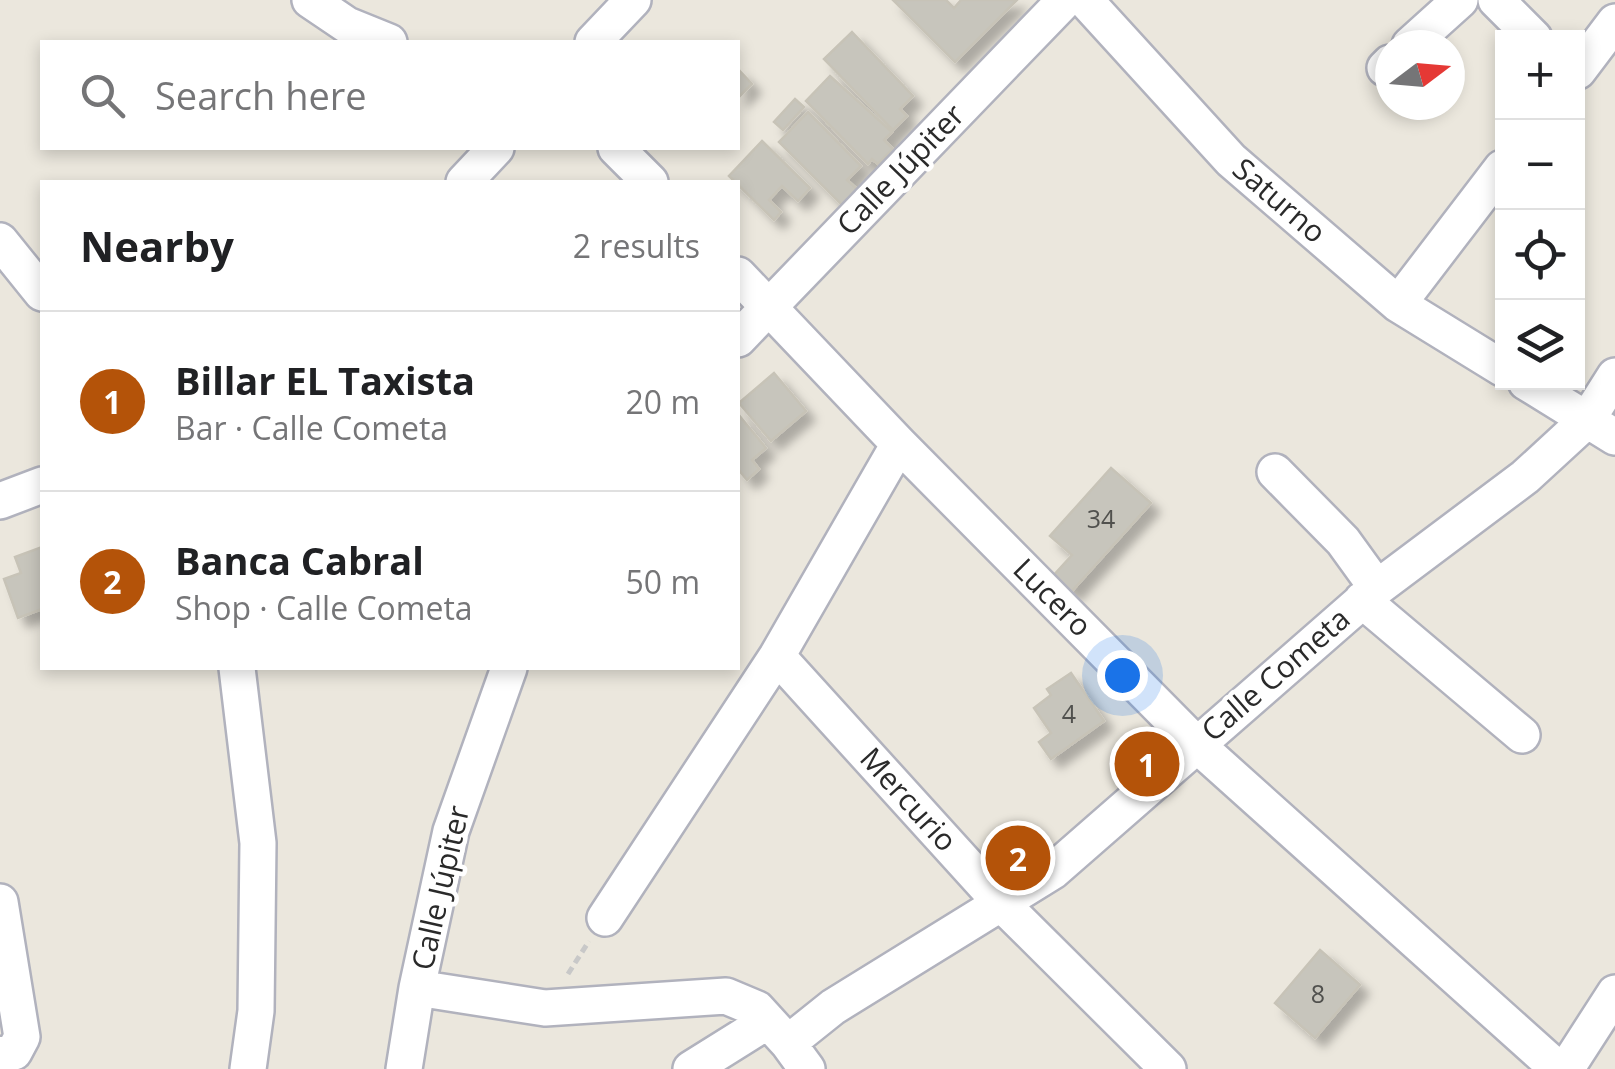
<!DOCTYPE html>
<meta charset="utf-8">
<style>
body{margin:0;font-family:"Open Sans",sans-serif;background:#f2f2f2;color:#202124}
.controls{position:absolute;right:30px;top:30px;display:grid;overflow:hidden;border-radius:0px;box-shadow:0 5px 15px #0003}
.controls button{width:90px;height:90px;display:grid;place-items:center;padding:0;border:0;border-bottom:2px solid #e0e0e0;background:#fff;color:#202124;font:50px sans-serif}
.compass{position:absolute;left:1375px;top:30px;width:90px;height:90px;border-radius:50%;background:#fff;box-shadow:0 5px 15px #0003;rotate:74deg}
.you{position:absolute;left:1122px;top:675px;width:35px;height:35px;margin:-25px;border:8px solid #fff;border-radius:50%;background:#1a73e8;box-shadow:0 0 0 15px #1a73e833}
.badge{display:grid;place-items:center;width:65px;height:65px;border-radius:50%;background:#b45309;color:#fff;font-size:32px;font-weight:700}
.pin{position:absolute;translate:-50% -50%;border:5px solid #fff;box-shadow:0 2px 10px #0006}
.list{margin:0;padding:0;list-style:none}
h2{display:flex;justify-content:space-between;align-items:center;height:130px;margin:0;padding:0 40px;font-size:42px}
h2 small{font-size:32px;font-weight:400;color:#757577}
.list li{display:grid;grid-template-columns:65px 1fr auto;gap:30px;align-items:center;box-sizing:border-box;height:180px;padding:0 40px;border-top:2px solid #e0e0e0}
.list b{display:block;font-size:38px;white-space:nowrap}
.list p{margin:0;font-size:32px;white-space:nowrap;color:#757577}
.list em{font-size:32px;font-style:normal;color:#757577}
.icon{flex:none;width:55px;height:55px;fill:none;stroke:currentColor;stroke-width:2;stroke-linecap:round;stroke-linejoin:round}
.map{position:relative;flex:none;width:1615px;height:1069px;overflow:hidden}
.search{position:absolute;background:#fff;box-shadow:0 5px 15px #0003;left:40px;top:40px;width:700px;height:110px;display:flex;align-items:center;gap:25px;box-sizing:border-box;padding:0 35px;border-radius:0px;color:#757577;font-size:38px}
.panel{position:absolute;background:#fff;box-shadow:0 5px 15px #0003;left:40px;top:180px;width:700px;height:490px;border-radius:0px}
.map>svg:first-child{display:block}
.building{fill:#c7c5bc;stroke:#c7c3b7;stroke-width:2.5;filter:url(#shadow)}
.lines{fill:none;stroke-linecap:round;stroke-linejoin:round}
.minor-casing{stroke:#b1b2bd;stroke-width:40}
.path{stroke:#c8c8c8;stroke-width:5;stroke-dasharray:8 5;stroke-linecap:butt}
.minor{stroke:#fff;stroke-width:35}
.labels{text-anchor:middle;stroke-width:9;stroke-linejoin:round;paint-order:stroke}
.number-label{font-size:25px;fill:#51514e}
.street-label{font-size:30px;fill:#2a2a2a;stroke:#fff}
</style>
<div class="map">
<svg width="1615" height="1069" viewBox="0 0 1615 1069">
<defs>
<filter id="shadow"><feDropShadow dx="9" dy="9" stdDeviation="5" flood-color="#0004"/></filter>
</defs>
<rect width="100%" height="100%" fill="#ebe7dd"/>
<path class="building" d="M893 0H946L954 8 961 0H1017L955 62Z
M852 32 913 96 900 109 907 116 893 130 824 59Z
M738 69 752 84 738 98Z
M830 76 892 132 884 140 893 149 878 164 872 159 868 164 806 101Z
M795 99 804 107 783 130 774 122Z
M808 112 861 166 847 180 858 190 843 206 779 142Z
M762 141 810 188 798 201 782 186 769 200 781 212 774 220 729 176Z
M774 373 806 411 771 441 739 403Z
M738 414 766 448 752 460 759 469 747 480 738 469Z
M1111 468 1151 503 1071 592 1053 576 1072 555 1050 536Z
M42 547V609L18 618 4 579 21 573 15 557Z
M1071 673 1104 721 1051 759 1039 742 1051 733 1034 708 1051 695 1047 689Z
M1148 748 1163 766 1146 780 1132 762Z
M1022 839 1038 858 1014 878 998 859Z
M1320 950 1360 985 1315 1038 1275 1003Z"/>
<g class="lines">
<g class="minor-casing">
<path id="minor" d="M310 0 347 25 389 42
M1085 0 1231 160 1398 304 1502 368
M1496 0 1534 38
M593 42 633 0
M1410 45 1460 0
M1385 68 1390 63
M1578 71 1615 22
M616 148 650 182
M464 182 496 148
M0 241 42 293
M738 275 899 444 1197 745 1558 1069
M1398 304 1502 168
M738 339 1065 0
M1526 382 1615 437
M1275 472 1343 541 1377 588
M0 501 42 485
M1362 600 1522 735
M777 656 1003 905 1168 1069
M237 668 258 843 256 1011 248 1069
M509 668 451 831 417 988 545 1008 726 996 757 1009 788 1043 833 1007 1053 871 1377 588 1525 477 1587 420 1615 376
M0 902 22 1037 14 1052 0 1055
M605 918 777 656 899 444
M788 1043 807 1069
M404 1069 417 988
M691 1069 768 1021
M1566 1069 1615 993"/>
</g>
<path class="path" d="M568 974 589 941"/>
<use href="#minor" class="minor"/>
</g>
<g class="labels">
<g class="number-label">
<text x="1101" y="528">34</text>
<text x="1069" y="723">4</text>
<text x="1318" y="1003">8</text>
</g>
<g class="street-label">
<text transform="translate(901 170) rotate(-46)" y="10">Calle Júpiter</text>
<text transform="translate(1279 201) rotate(41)" y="10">Saturno</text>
<text transform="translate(1052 598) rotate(45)" y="10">Lucero</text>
<text transform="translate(1276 675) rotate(-41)" y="10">Calle Cometa</text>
<text transform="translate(908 800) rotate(48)" y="10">Mercurio</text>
<text transform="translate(441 888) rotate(-77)" y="10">Calle Júpiter</text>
</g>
</g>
</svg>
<div class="controls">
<button>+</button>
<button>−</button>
<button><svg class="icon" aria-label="locate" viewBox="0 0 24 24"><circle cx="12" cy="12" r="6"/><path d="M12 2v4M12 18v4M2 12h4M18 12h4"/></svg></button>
<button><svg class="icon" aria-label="layers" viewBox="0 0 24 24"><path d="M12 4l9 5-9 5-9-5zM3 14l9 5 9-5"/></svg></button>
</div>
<svg class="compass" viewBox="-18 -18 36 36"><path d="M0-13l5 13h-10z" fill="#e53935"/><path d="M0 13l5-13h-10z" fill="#757577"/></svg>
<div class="you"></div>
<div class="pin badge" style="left:1147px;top:764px">1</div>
<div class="pin badge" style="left:1018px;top:858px">2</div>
<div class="search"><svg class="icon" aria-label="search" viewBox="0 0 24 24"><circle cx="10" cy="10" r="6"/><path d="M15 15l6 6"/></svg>Search here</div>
<section class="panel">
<h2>Nearby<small>2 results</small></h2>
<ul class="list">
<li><span class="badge">1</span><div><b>Billar EL Taxista</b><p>Bar · Calle Cometa</p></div><em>20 m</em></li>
<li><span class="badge">2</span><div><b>Banca Cabral</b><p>Shop · Calle Cometa</p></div><em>50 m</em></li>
</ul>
</section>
</div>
